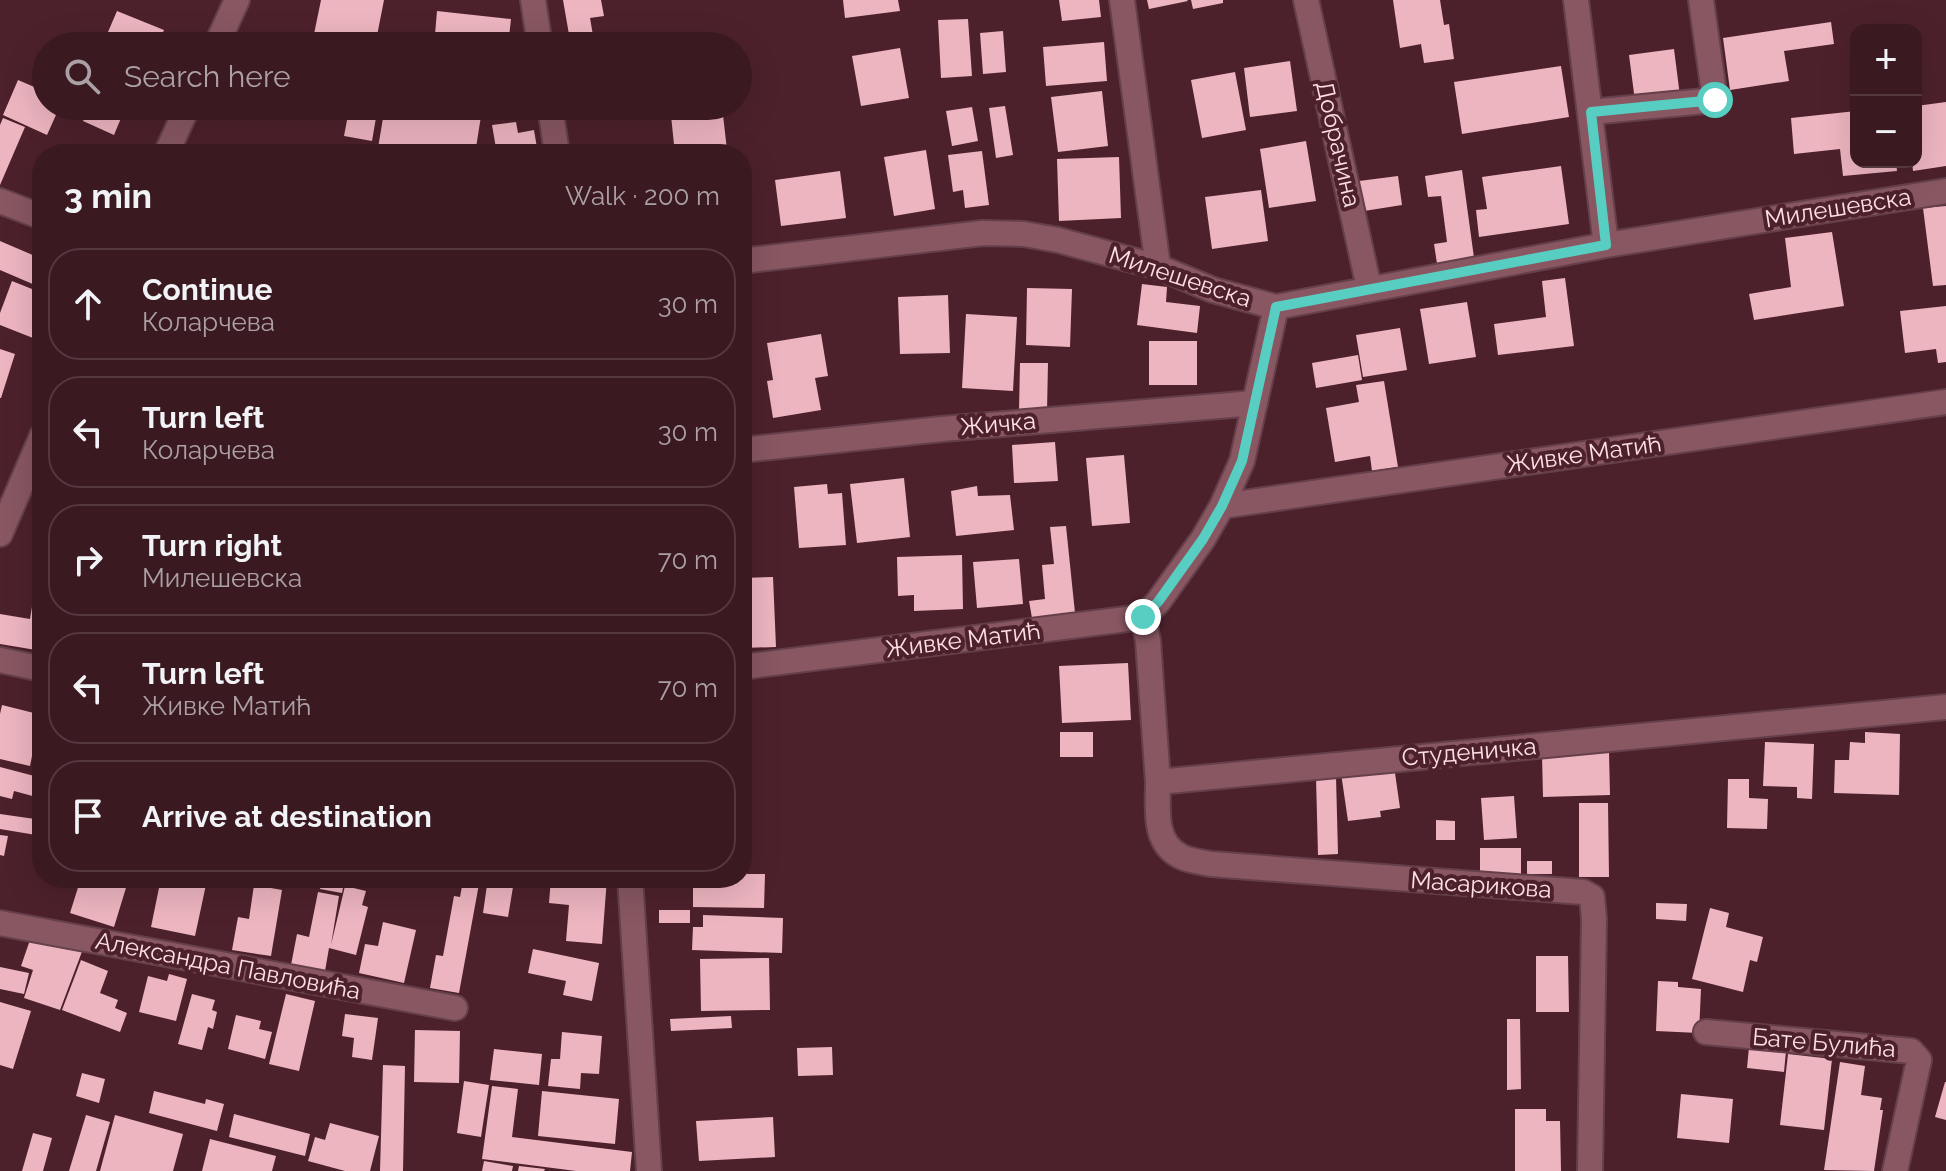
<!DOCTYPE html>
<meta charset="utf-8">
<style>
body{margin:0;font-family:Raleway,sans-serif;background:#41222a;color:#f1f3f6}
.controls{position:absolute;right:24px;top:24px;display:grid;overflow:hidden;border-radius:16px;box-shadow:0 8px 32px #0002}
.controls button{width:72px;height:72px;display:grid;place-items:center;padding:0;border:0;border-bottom:2px solid #54383f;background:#3a1921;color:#f1f3f6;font:40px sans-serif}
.stop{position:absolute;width:24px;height:24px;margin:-18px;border:6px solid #57cec1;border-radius:50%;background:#fff}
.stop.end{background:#57cec1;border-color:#fff;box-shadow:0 2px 8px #0008}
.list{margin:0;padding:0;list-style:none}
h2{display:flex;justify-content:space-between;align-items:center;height:104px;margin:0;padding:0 32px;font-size:34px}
h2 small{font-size:26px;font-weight:400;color:#aba0a5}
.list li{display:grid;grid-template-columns:52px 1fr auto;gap:24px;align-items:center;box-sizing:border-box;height:112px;margin:0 16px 16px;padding:0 16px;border:2px solid #54383f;border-radius:32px}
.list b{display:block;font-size:30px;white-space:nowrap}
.list p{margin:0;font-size:26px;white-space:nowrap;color:#aba0a5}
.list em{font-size:26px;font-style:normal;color:#aba0a5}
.icon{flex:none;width:44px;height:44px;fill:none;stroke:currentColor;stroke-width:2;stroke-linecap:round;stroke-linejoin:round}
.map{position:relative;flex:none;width:1946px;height:1171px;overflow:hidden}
.search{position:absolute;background:#3a1921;box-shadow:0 8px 32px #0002;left:32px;top:32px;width:720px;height:88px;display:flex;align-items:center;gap:20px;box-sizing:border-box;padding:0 28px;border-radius:44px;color:#aba0a5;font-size:30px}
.panel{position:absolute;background:#3a1921;box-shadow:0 8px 32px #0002;left:32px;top:144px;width:720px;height:744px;border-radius:32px}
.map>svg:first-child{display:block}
.building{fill:#edb5c0}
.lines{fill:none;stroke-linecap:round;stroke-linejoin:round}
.minor-casing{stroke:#65404b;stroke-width:28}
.tertiary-casing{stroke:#65404b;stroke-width:28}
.minor{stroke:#885762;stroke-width:24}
.tertiary{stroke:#885762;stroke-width:24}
.route{stroke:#57cec1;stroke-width:10}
.labels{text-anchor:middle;stroke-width:8;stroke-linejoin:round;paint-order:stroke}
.street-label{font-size:24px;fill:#fddfe4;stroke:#4d212c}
</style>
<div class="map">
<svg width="1946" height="1171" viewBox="0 0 1946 1171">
<rect width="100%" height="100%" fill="#4d212c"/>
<path class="building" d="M321 0H384L375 46H348L313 39Z
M563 0H601L604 16 590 18 594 41 609 38 610 46H571Z
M843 0H898L900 11 845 18Z
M1059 0H1099L1101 17 1062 21Z
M1147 0H1187L1188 1 1149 9Z
M1191 0H1223V3L1193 9Z
M1393 0H1440L1444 25 1449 24 1454 59 1424 63 1421 44 1400 48Z
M117 11 164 30 157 46H102Z
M437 11 511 19 508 46H434Z
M968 19 972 76 941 78 938 20Z
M1831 22 1834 44 1784 51 1789 81 1730 90 1723 38Z
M1003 31 1006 72 983 74 980 33Z
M693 33 694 46H671L670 35Z
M1104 42 1107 81 1046 86 1043 47Z
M900 48 909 98 861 106 852 56Z
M1674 49 1680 96 1635 101 1629 55Z
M1290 61 1297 111 1250 117 1244 68Z
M1561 66 1569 117 1462 134 1454 82Z
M1235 72 1246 130 1202 138 1191 80Z
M18 80 46 92V106H60L47 135 3 115Z
M1102 91 1108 146 1058 152 1051 97Z
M1946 102V166L1913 171 1912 162H1916V106Z
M82 106H126L114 135 83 121 89 109Z
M355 106H378L372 141 344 136 348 115 353 116Z
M385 106H433V109L481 116 475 154H458L406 146 405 154H377Z
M670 106H722L727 150 675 154Z
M1005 106 1013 155 996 158 989 108Z
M972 107 978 141 952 146 946 111Z
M1856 111V162H1896L1897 171 1843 176 1840 149 1794 154 1791 118Z
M3 118 25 127 0 185V125Z
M516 122 518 133 534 130 538 154H497L492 125Z
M1306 141 1316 201 1269 208 1260 149Z
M59 146 77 154H56Z
M926 150 935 209 894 216 884 157Z
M982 151 989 205 965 208 963 190 953 192 948 155Z
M1119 157 1121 218 1059 221 1057 159Z
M1561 166 1569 224 1479 237 1476 210 1487 209 1482 177Z
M1462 170 1475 265 1438 270 1434 244 1447 242 1441 196 1428 197 1425 176Z
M840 171 846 218 781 226 775 180Z
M1398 176 1402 205 1364 211 1359 181Z
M1261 190 1268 241 1212 249 1205 197Z
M1946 206V285L1933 286 1923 208Z
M1832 232 1844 306 1754 320 1749 294 1791 287 1785 238Z
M0 241 42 259V288L0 270Z
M1565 278 1574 346 1498 355 1494 324 1546 317 1542 281Z
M12 281 42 293V315L33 338 0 325V313Z
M1142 284 1167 287 1166 302 1200 306 1197 333 1137 325Z
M1027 288 1072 289 1070 347 1026 345Z
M948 295 950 353 900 354 898 297Z
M1467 302 1476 357 1429 364 1420 309Z
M1946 306V362L1938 363 1936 349 1905 353 1900 311Z
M966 314 1017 317 1013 391 962 388Z
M1400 328 1407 370 1363 377 1356 335Z
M821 334 828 376 815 378 821 410 773 418 767 381 773 380 767 343Z
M1149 341H1197V385H1149Z
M0 349 15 354 1 398H0Z
M1358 355 1362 380 1316 388 1312 363Z
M1020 363H1048L1047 411H1019Z
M1384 381 1398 467 1372 471 1370 456 1335 462 1326 408 1359 402 1356 385Z
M1055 442 1058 481 1014 483 1012 445Z
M1124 455 1130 523 1092 526 1086 458Z
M904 478 910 537 857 543 850 484Z
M827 484 828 494 842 493 846 545 799 548 794 487Z
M977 486 978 496 1010 495 1014 530 956 536 951 491Z
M1066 526 1075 613 1032 618 1029 601 1045 599 1042 565 1054 564 1050 527Z
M742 534H747L748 557H742Z
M962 555 963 609 914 611V595L898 596 897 557Z
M1019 559 1023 604 977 608 973 562Z
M773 577 776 647 742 648V578Z
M36 582 42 583V651L0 644V614L30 619Z
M1128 663 1131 720 1062 723 1059 666Z
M2 705 42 715V750L40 757 32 756 30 766 0 759V714Z
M1060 732H1093V757H1060Z
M1865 732 1900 734 1899 795 1834 793 1835 760H1849L1850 742 1865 743Z
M1765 742 1814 744 1812 799 1797 798V787L1763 786Z
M1609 752 1610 795 1543 797 1542 755Z
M1394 766 1400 808 1380 811 1381 817 1348 821 1341 773Z
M0 767 42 778 40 798 14 791 12 799 0 796Z
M1316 777H1336L1338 854 1318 855Z
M1728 779H1749V798L1768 799 1767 829 1727 828Z
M742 787H748V838H742Z
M1514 796 1517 838 1484 840 1481 798Z
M1579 803H1608L1609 877H1579Z
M0 814 42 820V836L0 829Z
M1436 820 1455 821V840H1436Z
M0 835 8 836 4 856 0 855Z
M1480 848H1521V874H1480Z
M742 861H747V874H765L764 908 693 907V878H742Z
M1527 861H1552V874H1527Z
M81 878H129L114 927 70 913Z
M161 878H196L207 880 195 936 151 927Z
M322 878H345L342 893 320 889Z
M488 878 514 881 508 917 483 913Z
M551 878H607L602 944 566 941 569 905 549 903Z
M463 881 479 884 459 993 430 988 436 955 443 956 454 896 460 897Z
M254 885 282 890 271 956 232 950 238 917 249 919Z
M345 886 366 891 362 905 368 907 356 955 329 948 325 971 291 965 297 934 309 937 318 892 339 896 331 945Z
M1656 903 1687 904 1686 921 1656 919Z
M1710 908 1729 913 1726 927 1763 937 1757 962 1750 960 1743 992 1692 979Z
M659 910H690V923H659Z
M703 915 783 918 782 953 692 950 693 927H703Z
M383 922 416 930 404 983 359 973 365 944 378 946Z
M30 940 83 949 60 1010 24 998 33 970 21 966Z
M533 949 599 963 592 1001 563 995 566 981 528 973Z
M1536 956H1568L1569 1012H1536Z
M769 958 770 1010 701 1011 700 959Z
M81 960 108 971 100 993 118 1000 115 1008 127 1013 120 1032 62 1010Z
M0 967 29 973 24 994 0 989Z
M169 974 187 979 176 1021 139 1012 148 976 167 981Z
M1658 981 1678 982V987L1701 989 1699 1033 1656 1031Z
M192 994 215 1000 212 1010 217 1012 213 1029 208 1027 202 1050 178 1044Z
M286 994 315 1001 299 1071 269 1064Z
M0 1002 31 1011 13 1069 0 1065Z
M345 1014 378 1018 372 1060 352 1057 354 1038 342 1036Z
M236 1015 261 1021 259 1029 272 1032 265 1059 228 1049Z
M731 1016 732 1028 671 1031 670 1019Z
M1507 1019H1520L1521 1089 1507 1090Z
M415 1030 460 1031 459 1083 414 1082Z
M562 1032 602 1036 599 1074 581 1073 580 1089 548 1086 551 1059H560Z
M832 1047 833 1075 798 1076 797 1048Z
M1749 1047 1786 1051 1784 1072 1747 1068Z
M494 1049 542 1054 539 1085 490 1080Z
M1788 1054 1832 1059 1824 1130 1780 1125Z
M1840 1062 1865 1066 1861 1095 1882 1098 1880 1110H1883L1874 1171 1824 1170Z
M383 1065 405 1066 403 1171H380Z
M82 1073 105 1079 99 1103 76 1096Z
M464 1081 489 1085 481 1137 457 1133Z
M1945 1082H1946V1120L1935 1117Z
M492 1086 518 1089 512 1137 632 1152 630 1171H576L482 1159Z
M154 1091 205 1104 206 1099 224 1104 217 1131 149 1113Z
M542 1091 619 1099 615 1144 538 1136Z
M1681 1094 1733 1099 1729 1143 1677 1138Z
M1515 1109H1546V1121H1560L1561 1171H1515Z
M234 1114 310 1134 305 1156 229 1137Z
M86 1115 110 1122 96 1171H69Z
M115 1115 183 1134 173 1171H100Z
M773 1117 775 1157 699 1161 696 1121Z
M330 1123 379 1136 370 1171H345L308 1161 315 1137 325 1140Z
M33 1133 52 1138 43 1171H22Z
M210 1139 276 1156 272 1171H202Z
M484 1161 513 1166 512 1171H482Z
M519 1166 545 1169 544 1171H518Z"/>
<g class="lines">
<g class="minor-casing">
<path id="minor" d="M533 0 540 46
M1122 0 1158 267
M1306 0 1369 288
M1576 0 1606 245
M550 106 557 154
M1591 112 1715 100 1701 0
M0 201 42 217
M742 261 983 233 1024 234 1058 240 1158 267 1213 290 1276 307 1606 245 1946 191
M742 450 942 429 1255 403
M1222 506 1946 402
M1143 617 1148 641 1158 782 1946 707
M0 660 42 669
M742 667 1143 617 1158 602 1203 539 1222 506 1242 461 1276 307
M1158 782C1158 809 1153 842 1180 856 1189 861 1201 862 1211 864L1583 892 1592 897 1594 919 1590 1171
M630 878 649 1171
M0 923 455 1008
M1706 1032 1911 1051 1919 1060 1895 1171"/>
</g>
<g class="tertiary-casing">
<path id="tertiary" d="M216 46 237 0
M166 154 188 106
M0 534 42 436"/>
</g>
<use href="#minor" class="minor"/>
<use href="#tertiary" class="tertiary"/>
</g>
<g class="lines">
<path class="route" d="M1143 617 1158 602 1203 539 1222 506 1242 461 1276 307 1606 245 1591 112 1715 100"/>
</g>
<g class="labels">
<g class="street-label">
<text transform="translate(1338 144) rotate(77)" y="8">Добрачина</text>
<text transform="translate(1838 208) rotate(-9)" y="8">Милешевска</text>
<text transform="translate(1180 277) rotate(18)" y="8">Милешевска</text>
<text transform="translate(998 424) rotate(-5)" y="8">Жичка</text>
<text transform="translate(1584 454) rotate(-8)" y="8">Живке Матић</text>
<text transform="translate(963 640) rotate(-7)" y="8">Живке Матић</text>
<text transform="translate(1469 752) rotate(-5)" y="8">Студеничка</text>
<text transform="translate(1481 885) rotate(4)" y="8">Масарикова</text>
<text transform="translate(228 966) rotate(11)" y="8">Александра Павловића</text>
<text transform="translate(1824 1043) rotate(5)" y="8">Бате Булића</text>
</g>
</g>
</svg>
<div class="controls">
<button>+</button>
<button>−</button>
</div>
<div class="stop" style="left:1715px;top:100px"></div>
<div class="stop end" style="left:1143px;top:617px"></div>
<div class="search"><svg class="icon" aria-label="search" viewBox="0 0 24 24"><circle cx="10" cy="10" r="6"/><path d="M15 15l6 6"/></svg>Search here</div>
<section class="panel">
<h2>3 min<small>Walk · 200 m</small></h2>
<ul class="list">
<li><svg class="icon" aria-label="ahead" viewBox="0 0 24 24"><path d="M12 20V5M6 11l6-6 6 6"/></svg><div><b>Continue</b><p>Коларчева</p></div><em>30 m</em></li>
<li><svg class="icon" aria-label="left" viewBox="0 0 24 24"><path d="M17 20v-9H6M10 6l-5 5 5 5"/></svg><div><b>Turn left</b><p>Коларчева</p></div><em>30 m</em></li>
<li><svg class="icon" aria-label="right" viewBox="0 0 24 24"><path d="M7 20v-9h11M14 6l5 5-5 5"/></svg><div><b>Turn right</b><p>Милешевска</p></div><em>70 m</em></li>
<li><svg class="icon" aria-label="left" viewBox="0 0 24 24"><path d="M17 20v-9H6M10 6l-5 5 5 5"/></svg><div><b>Turn left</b><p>Живке Матић</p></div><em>70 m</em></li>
<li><svg class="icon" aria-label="arrive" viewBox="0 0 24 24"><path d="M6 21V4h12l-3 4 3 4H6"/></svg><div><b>Arrive at destination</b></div></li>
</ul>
</section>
</div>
